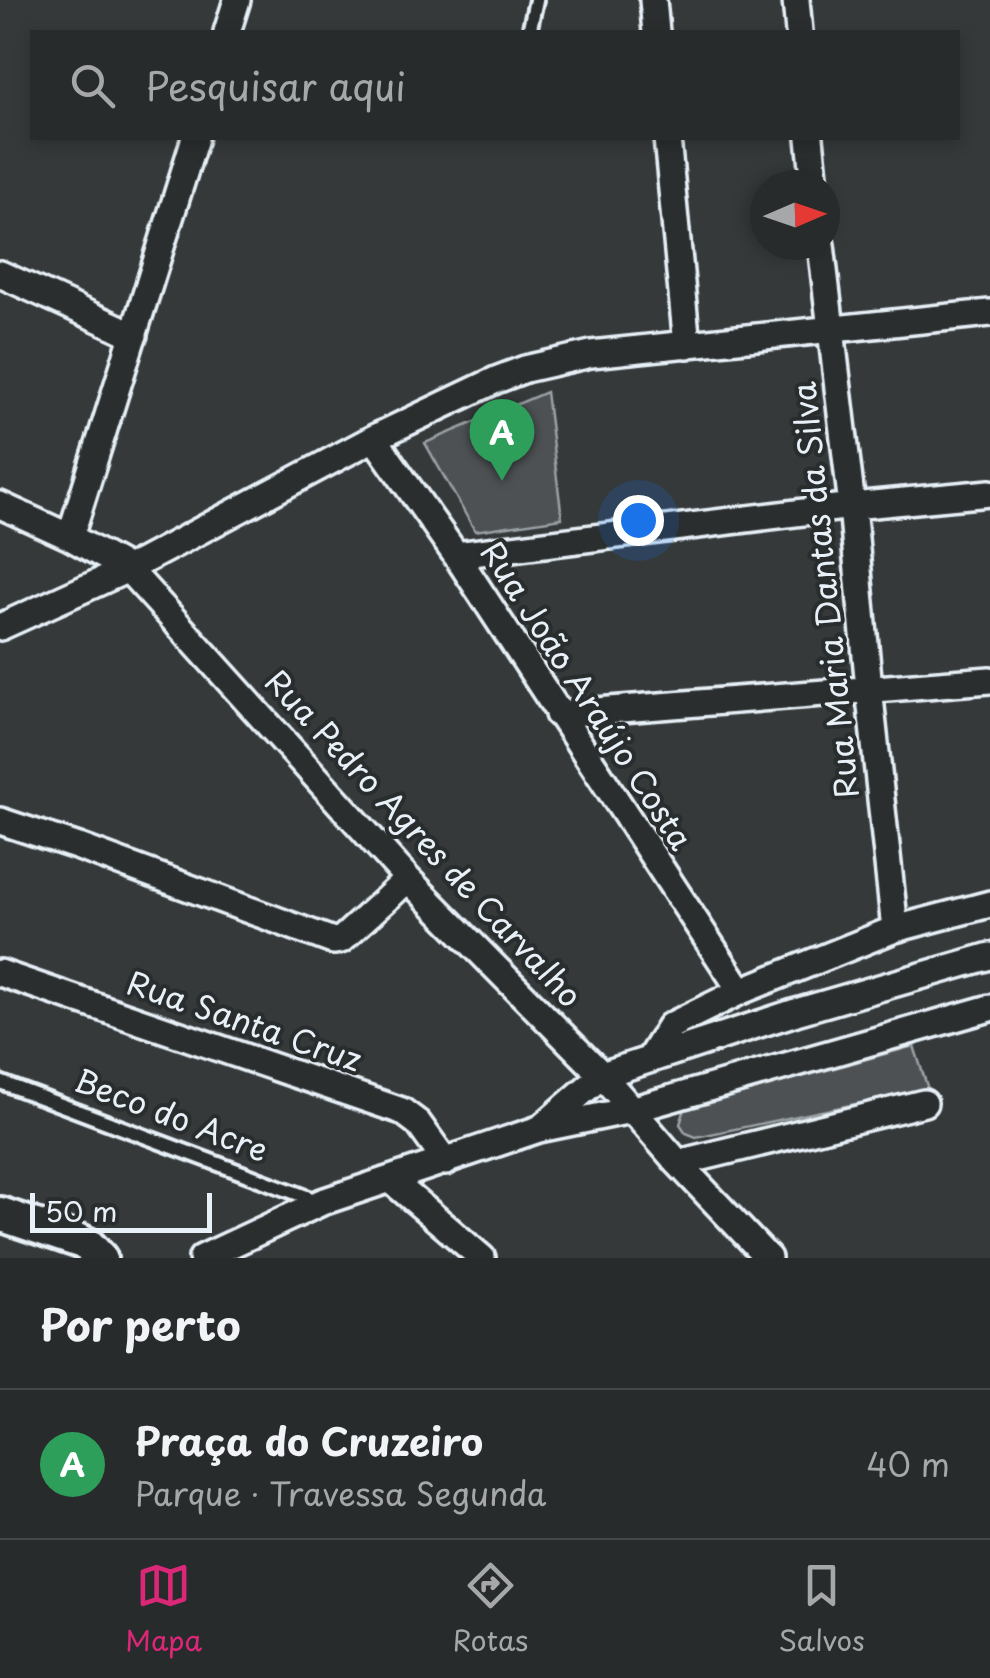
<!DOCTYPE html>
<html lang="pt">
<meta charset="utf-8">
<style>
body{margin:0;font-family:"Playpen Sans",sans-serif;background:#343738;color:#f1f3f6}
.compass{position:absolute;left:750px;top:170px;width:90px;height:90px;border-radius:50%;background:#282b2c;box-shadow:0 5px 15px #0003;rotate:88deg}
.scale{position:absolute;left:30px;bottom:25px;width:182px;box-sizing:border-box;padding-left:10px;border:5px solid #e8f1f8;border-top:0;font-size:28px;line-height:35px;white-space:nowrap;color:#e8f1f8;-webkit-text-stroke:8px #2a2d2e;paint-order:stroke}
.you{position:absolute;left:638px;top:520px;width:35px;height:35px;margin:-25px;border:8px solid #fff;border-radius:50%;background:#1a73e8;box-shadow:0 0 0 15px #1a73e833}
.badge{display:grid;place-items:center;width:65px;height:65px;border-radius:50%;background:#db2777;color:#fff;font-size:32px;font-weight:700}
.pin{position:absolute;translate:-50% -82px;filter:drop-shadow(0 2px 5px #0008)}
.pin::after{content:'';position:absolute;top:52px;width:35px;height:30px;background:inherit;clip-path:polygon(0 0,100% 0,50% 100%)}
.list{margin:0;padding:0;list-style:none}
h2{display:flex;justify-content:space-between;align-items:center;height:130px;margin:0;padding:0 40px;font-size:42px}
h2 small{font-size:32px;font-weight:400;color:#a5a7a9}
.list li{display:grid;grid-template-columns:65px 1fr auto;gap:30px;align-items:center;box-sizing:border-box;height:150px;padding:0 40px;border-top:2px solid #444748}
.list b{display:block;font-size:38px;white-space:nowrap}
.list p{margin:0;font-size:32px;white-space:nowrap;color:#a5a7a9}
.list em{font-size:32px;font-style:normal;color:#a5a7a9}
.icon{flex:none;width:55px;height:55px;fill:none;stroke:currentColor;stroke-width:2;stroke-linecap:round;stroke-linejoin:round}
.map{position:relative;flex:none;width:990px;height:1258px;overflow:hidden}
.search{position:absolute;background:#282b2c;box-shadow:0 5px 15px #0003;left:30px;right:30px;top:30px;height:110px;display:flex;align-items:center;gap:25px;box-sizing:border-box;padding:0 35px;border-radius:0px;color:#a5a7a9;font-size:38px}
.sheet{height:280px;background:#282b2c}
nav{display:flex;justify-content:space-around;align-items:center;box-sizing:border-box;height:140px;border-top:2px solid #444748;background:#282b2c;font-size:28px;color:#a5a7a9}
nav a{display:grid;justify-items:center;gap:5px}
nav .on{color:#db2777}
.map>svg:first-child{display:block}
.green{fill:#4d5152;stroke:#9aa1a5;stroke-width:2.5}
.lines{fill:none;stroke-linecap:round;stroke-linejoin:round}
.service-casing{stroke:#e8f1f8;stroke-width:20}
.minor-casing{stroke:#e8f1f8;stroke-width:32}
.tertiary-casing{stroke:#e8f1f8;stroke-width:40}
.service{stroke:#2a2d2e;stroke-width:12}
.minor{stroke:#2a2d2e;stroke-width:25}
.tertiary{stroke:#2a2d2e;stroke-width:32}
.labels{text-anchor:middle;stroke-width:8;stroke-linejoin:round;paint-order:stroke}
.street-label{font-size:32px;fill:#e8f1f8;stroke:#2a2d2e}
</style>
<div class="map">
<svg width="990" height="1258" viewBox="0 0 990 1258">
<rect width="100%" height="100%" fill="#35393a"/>
<filter id="ink" filterUnits="userSpaceOnUse"><feTurbulence type="fractalNoise" baseFrequency=".01" numOctaves="2"/><feDisplacementMap in="SourceGraphic" scale="20" xChannelSelector="R" yChannelSelector="G"/><feConvolveMatrix kernelMatrix="1 2 1 2 8 2 1 2 1" color-interpolation-filters="sRGB"/></filter>
<g filter="url(#ink)">
<path class="green" d="M546 392 562 518 475 531 425 443Z
M914 1046 928 1089 696 1137 686 1133 680 1124 685 1109Z"/>
<g class="lines">
<g class="service-casing">
<path id="service" d="M529 32 536 0
M0 1082 320 1202"/>
</g>
<g class="minor-casing">
<path id="minor" d="M653 0 656 32
M796 0 799 32
M227 32 237 0
M667 138 687 345
M810 138 815 185
M821 245 852 506 869 688 895 929
M0 274 134 335
M374 438 456 555 741 991
M0 505 70 537 128 569 408 879 602 1075 678 1163 768 1258
M70 537 195 138
M456 555 852 506 990 493
M0 627 128 569 374 438 496 380 525 369 591 354 990 313
M558 714 990 680
M0 821 79 847 333 941 341 940 408 879
M0 973 402 1111 418 1123 446 1162
M650 1058 670 1026 741 991 895 929 990 904
M543 1126 602 1075 796 1012 990 956
M678 1163 924 1103
M391 1180 482 1258
M202 1258 322 1202 539 1129 631 1110 990 1008"/>
</g>
<g class="tertiary-casing">
<path id="tertiary" d="M0 1214 80 1241 88 1245 100 1258"/>
</g>
<use href="#service" class="service"/>
<use href="#minor" class="minor"/>
<use href="#tertiary" class="tertiary"/>
</g>
</g>
<g class="labels">
<g class="street-label">
<text transform="translate(826 590) rotate(-96)" y="11">Rua Maria Dantas da Silva</text>
<text transform="translate(586 696) rotate(57)" y="11">Rua João Araújo Costa</text>
<text transform="translate(423 839) rotate(47)" y="11">Rua Pedro Agres de Carvalho</text>
<text transform="translate(244 1022) rotate(19)" y="11">Rua Santa Cruz</text>
<text transform="translate(171 1116) rotate(21)" y="11">Beco do Acre</text>
</g>
</g>
</svg>
<svg class="compass" viewBox="-18 -18 36 36"><path d="M0-13l5 13h-10z" fill="#e53935"/><path d="M0 13l5-13h-10z" fill="#a5a7a9"/></svg>
<div class="scale">50 m</div>
<div class="you"></div>
<div class="pin badge" style="left:502px;top:481px;background:#2e9e5b">A</div>
<div class="search"><svg class="icon" aria-label="search" viewBox="0 0 24 24"><circle cx="10" cy="10" r="6"/><path d="M15 15l6 6"/></svg>Pesquisar aqui</div>
</div>
<section class="sheet">
<h2>Por perto<small></small></h2>
<ul class="list">
<li><span class="badge" style="background:#2e9e5b">A</span><div><b>Praça do Cruzeiro</b><p>Parque · Travessa Segunda</p></div><em>40 m</em></li>
</ul>
</section>
<nav>
<a class="on"><svg class="icon" aria-label="map" viewBox="0 0 24 24"><path d="M3 6l6-2 6 2 6-2v14l-6 2-6-2-6 2zM9 4v14M15 6v14"/></svg>Mapa</a>
<a><svg class="icon" aria-label="directions" viewBox="0 0 24 24"><path d="M12 3l9 9-9 9-9-9zM9 14v-3h6M13 9l2 2-2 2"/></svg>Rotas</a>
<a><svg class="icon" aria-label="saved" viewBox="0 0 24 24"><path d="M7 4h10v16l-5-4-5 4z"/></svg>Salvos</a>
</nav>
